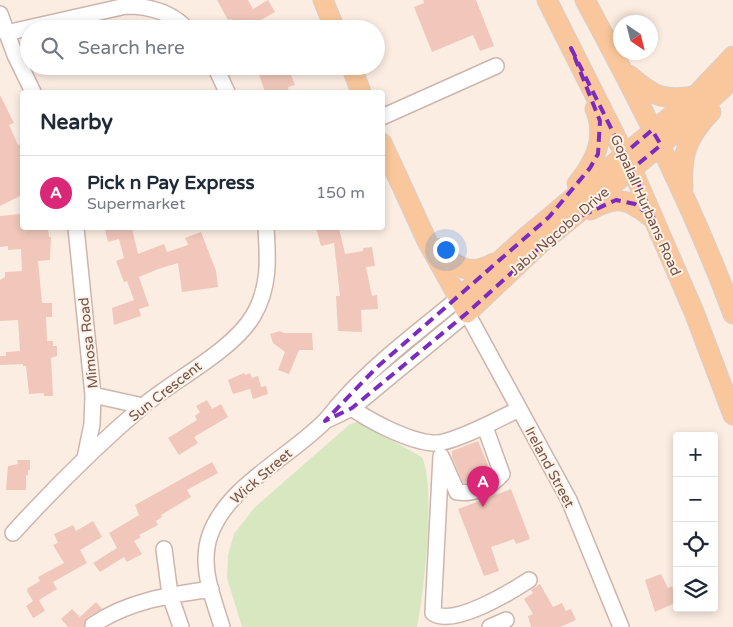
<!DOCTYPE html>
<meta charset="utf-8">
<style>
body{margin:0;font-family:"Varela Round",sans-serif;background:#f6f6f7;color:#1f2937}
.controls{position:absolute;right:15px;bottom:15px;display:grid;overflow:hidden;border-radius:5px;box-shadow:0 2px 8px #0003}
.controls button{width:45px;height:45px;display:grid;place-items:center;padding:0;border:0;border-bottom:1px solid #e0e1e3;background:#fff;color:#1f2937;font:25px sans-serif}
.compass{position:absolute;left:613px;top:15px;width:45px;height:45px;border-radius:50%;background:#fff;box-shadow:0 2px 8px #0003;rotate:145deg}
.you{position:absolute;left:445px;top:249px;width:18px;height:18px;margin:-12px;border:4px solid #fff;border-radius:50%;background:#1a73e8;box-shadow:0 0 0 8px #1a73e833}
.badge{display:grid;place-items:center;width:32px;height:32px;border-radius:50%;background:#db2777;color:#fff;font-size:16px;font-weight:700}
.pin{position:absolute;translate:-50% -41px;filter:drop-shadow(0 1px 2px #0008)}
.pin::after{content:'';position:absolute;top:26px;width:18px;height:15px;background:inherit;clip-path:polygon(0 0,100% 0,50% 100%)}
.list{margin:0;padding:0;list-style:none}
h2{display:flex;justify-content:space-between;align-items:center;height:65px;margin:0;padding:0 20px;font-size:21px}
h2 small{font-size:16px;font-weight:400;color:#747a83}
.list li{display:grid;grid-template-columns:32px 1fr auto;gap:15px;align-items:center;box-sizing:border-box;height:75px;padding:0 20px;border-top:1px solid #e0e1e3}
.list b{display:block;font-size:19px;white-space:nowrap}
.list p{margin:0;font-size:16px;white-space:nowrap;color:#747a83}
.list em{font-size:16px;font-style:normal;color:#747a83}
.icon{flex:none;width:28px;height:28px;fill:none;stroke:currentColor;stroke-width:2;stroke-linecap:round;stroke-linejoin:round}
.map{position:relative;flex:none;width:733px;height:627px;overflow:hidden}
.search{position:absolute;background:#fff;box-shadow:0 2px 8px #0003;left:20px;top:20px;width:365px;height:55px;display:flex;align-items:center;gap:12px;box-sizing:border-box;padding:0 18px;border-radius:28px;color:#747a83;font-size:19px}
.panel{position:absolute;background:#fff;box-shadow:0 2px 8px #0003;left:20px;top:90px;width:365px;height:140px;border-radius:5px}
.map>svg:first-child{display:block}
.green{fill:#d7e8c1}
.building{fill:#f0c7ba}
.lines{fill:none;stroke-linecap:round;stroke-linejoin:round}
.minor-casing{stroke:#ceb5ac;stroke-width:18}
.major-casing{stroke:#d8cecc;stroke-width:21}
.minor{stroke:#fff;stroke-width:15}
.major{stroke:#f9c79b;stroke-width:19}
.marked{fill:none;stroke:#7b2cbf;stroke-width:4;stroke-dasharray:10 6;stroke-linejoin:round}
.labels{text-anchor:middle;stroke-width:4;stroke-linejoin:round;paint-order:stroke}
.street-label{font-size:14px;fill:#725149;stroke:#fff2e7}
</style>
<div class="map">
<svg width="733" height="627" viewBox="0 0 733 627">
<rect width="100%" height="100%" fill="#fcede2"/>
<path class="green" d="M358 422 422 457C436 486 424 592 417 627H242L227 578 228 555 234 534 254 508 350 424Z"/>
<path class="building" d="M217 0H248L253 9 268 0 275 12 259 21 263 29H236L231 19 228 20Z
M423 0H476L494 46 480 51 473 35 432 52 414 7 424 3Z
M256 66H293L296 74 291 75 295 85 288 87 289 92H265Z
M0 95 14 123 9 125 18 145 22 144V195L0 206Z
M20 214 22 216V228H48L49 237H51L50 260 38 261 42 303H52V317H46L47 341H53V346H57V356L51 358 53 396H44V393L29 394 26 366H23V364L0 365V356H6V352L20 351 18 320 0 321V280L5 277V272L22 271 21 249 8 250V246L0 247V216Z
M114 228H132L138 254 164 244 167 252 188 245 185 238 201 232 216 271 218 287 182 292 178 263 158 269 139 277 149 306 139 309 141 316 114 325 112 308 134 300 127 281 124 282 116 261 124 258 119 239 108 242 105 230Z
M316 228H339L345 254 363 251V248L372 247 375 266 366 267 372 296 377 295 378 309 361 310 362 332 338 331 336 296H340L334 243 321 246Z
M280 331 284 333H312L313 350H299L289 374 278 370 285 352 273 343 270 334Z
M244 373 245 375 250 373 252 378 258 376 261 387 266 386 268 394 253 399 250 389 233 394 228 380Z
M207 400 212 409 221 404 228 417 194 437 198 443 179 455 168 438 197 420 195 416 200 412 196 406Z
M478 441 491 472 478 480 463 483 452 457V451Z
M17 460H30V470H28V475L26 476V490H6L8 466 18 464Z
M212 462 218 473 187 490 191 497 161 515 162 517 156 521 158 525 139 535 141 537 134 541 142 554 127 562 124 557 100 572 93 563 117 548 109 533 139 515 135 505Z
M511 489 530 539 516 544 514 539 491 547 499 571 484 576 458 509Z
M93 521 102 537 80 550 87 563 53 582 57 589 39 600 45 611 33 618 26 606 33 601 27 591 28 588 40 581 38 577 64 563 53 545 58 543 54 534 73 525 76 531Z
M661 574 668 588 672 586 677 602 655 612 645 580Z
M540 584 553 607 562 603 566 611 571 609 576 620 560 627H531L528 616 533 614 524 599 533 593 531 590Z
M96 602 102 609 88 617 84 627H68L61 619 72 609 80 617Z"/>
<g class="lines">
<g class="minor-casing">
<path id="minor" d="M0 14 15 55 33 92
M6 33 126 6C149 6 170 11 187 29
M215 66 227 92
M382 117 496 66
M76 228 93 395 92 424 85 458
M93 395 143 406
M345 403C365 419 407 441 433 443 450 445 503 417 519 409
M325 421 352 408 467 313 569 500 621 627
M441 456 433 613C453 627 509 593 529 580
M442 458 457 492C472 495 492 486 502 474L485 427
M13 533C54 488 96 446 143 406 175 379 232 351 253 316 270 288 268 258 266 228
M164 549 170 595 181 627
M93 625C128 601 169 595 211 589
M222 627C213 597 199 566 210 535 227 486 290 457 325 421 331 415 336 407 342 401 376 363 419 331 459 298
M490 627 506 620"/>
</g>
<g class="major-casing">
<path id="major" d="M323 0 335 29
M547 0 632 169 694 312 733 415
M585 0C640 102 693 206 733 314
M351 66 361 92
M629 75C653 96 662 101 695 96
M382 143 427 241 467 313 540 244 661 145 733 79
M577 184C595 162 607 137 595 109
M683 188C681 154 687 137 711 112
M591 210C619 194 630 200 653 219
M435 248C456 265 467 278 494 263
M459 298 527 236 695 96 733 56"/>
</g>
<use href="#minor" class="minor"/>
<use href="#major" class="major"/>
</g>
<path class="marked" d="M571 48 624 154 652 130 661 145 632 169 654 219 635 204 616 200 568 222 467 313 352 408 325 421 376 368 549 217 590 168 598 154 600 121Z"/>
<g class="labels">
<g class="street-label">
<text transform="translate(646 205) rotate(66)" y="5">Gopalall Hurbans Road</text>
<text transform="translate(559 231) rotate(-41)" y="5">Jabu Ngcobo Drive</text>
<text transform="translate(88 343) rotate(-96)" y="5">Mimosa Road</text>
<text transform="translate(165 391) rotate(-38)" y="5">Sun Crescent</text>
<text transform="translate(550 467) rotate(62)" y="5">Ireland Street</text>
<text transform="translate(261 476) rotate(-41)" y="5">Wick Street</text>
</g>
</g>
</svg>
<div class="controls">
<button>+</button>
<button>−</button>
<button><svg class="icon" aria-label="locate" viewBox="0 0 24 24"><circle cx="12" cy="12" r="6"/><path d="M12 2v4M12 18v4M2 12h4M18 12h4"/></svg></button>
<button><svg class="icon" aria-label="layers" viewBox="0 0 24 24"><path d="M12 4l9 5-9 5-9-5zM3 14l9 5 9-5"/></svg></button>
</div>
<svg class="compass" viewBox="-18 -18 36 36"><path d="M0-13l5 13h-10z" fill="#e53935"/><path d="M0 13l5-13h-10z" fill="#747a83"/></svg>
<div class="you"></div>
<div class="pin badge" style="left:483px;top:507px">A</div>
<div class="search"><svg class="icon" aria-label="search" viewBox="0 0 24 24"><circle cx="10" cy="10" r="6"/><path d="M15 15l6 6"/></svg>Search here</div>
<section class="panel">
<h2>Nearby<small></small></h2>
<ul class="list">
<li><span class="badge">A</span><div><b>Pick n Pay Express</b><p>Supermarket</p></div><em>150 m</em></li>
</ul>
</section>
</div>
